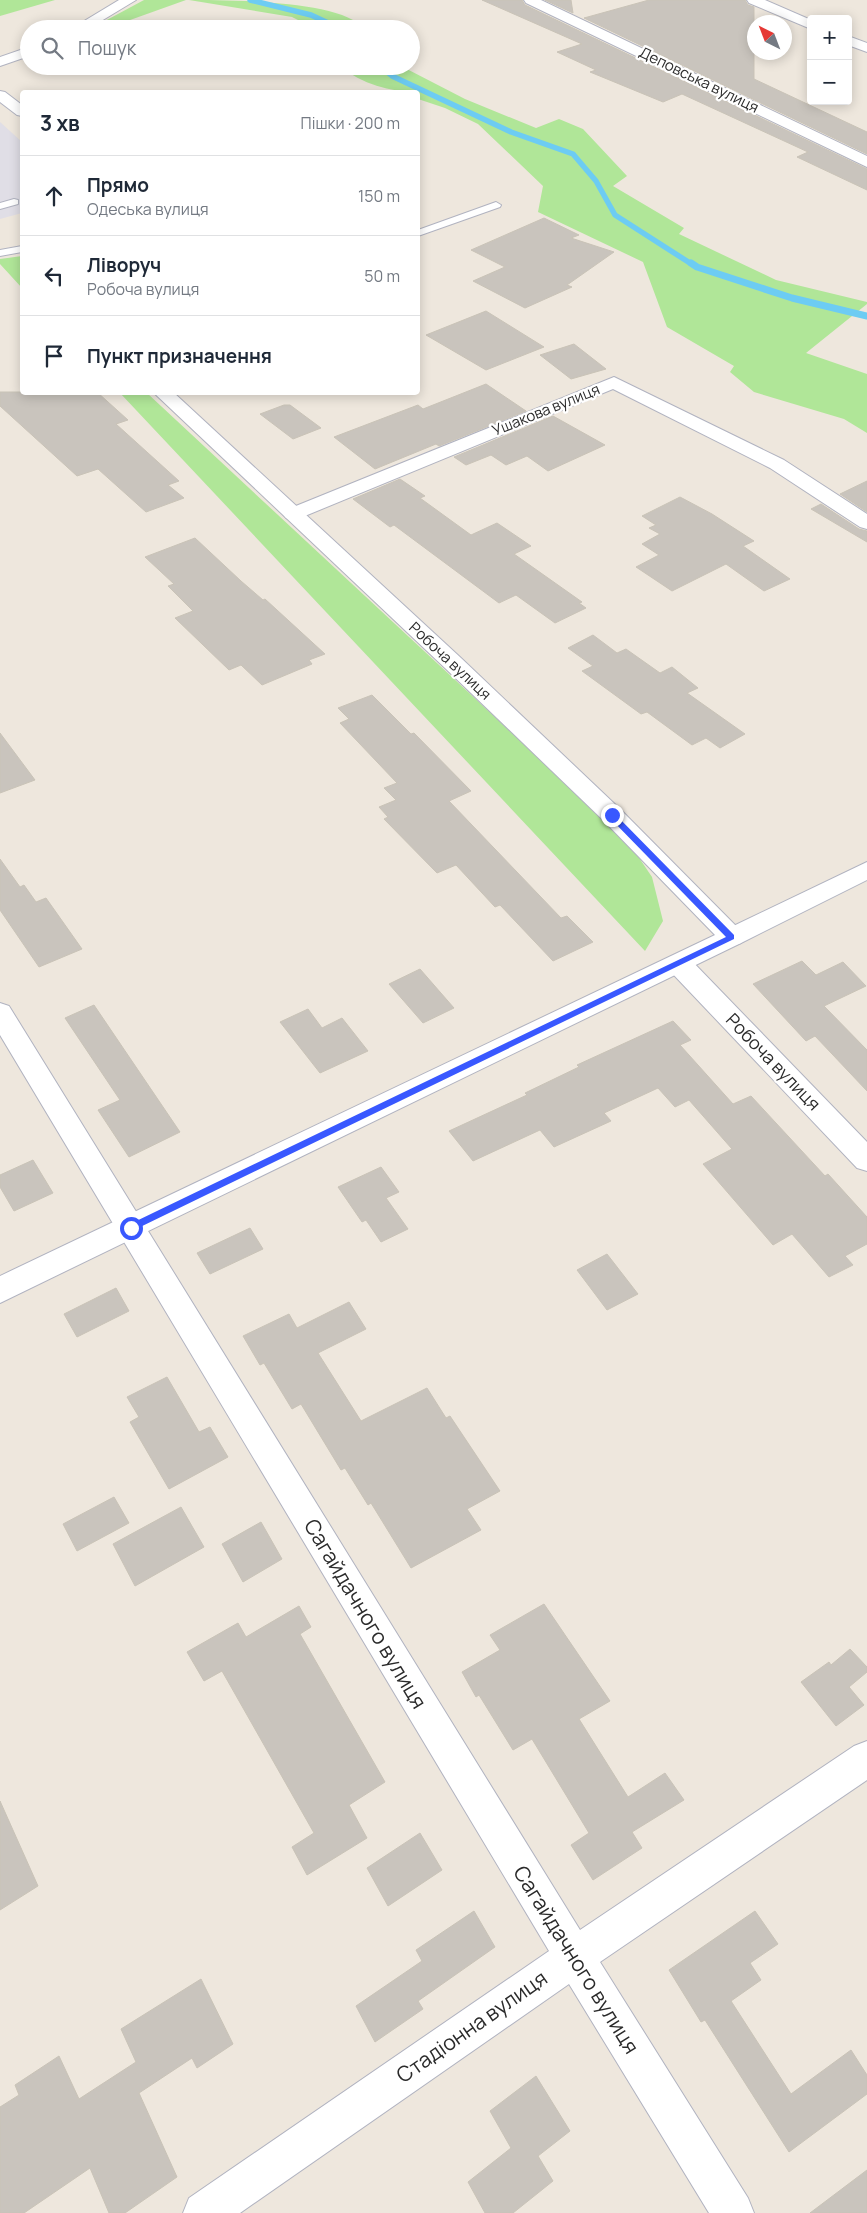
<!DOCTYPE html>
<html lang="uk">
<meta charset="utf-8">
<style>
body{margin:0;font-family:Manrope,sans-serif;background:#f2f2f3;color:#1f2937}
.controls{position:absolute;right:15px;top:15px;display:grid;overflow:hidden;border-radius:5px;box-shadow:0 2px 12px #0003}
.controls button{width:45px;height:45px;display:grid;place-items:center;padding:0;border:0;border-bottom:1px solid #e0e1e3;background:#fff;color:#1f2937;font:25px sans-serif}
.compass{position:absolute;left:747px;top:15px;width:45px;height:45px;border-radius:50%;background:#fff;box-shadow:0 2px 12px #0003;rotate:318deg}
.stop{position:absolute;width:15px;height:15px;margin:-11px;border:4px solid #3958ff;border-radius:50%;background:#fff}
.stop.end{background:#3958ff;border-color:#fff;box-shadow:0 1px 5px #0008}
.list{margin:0;padding:0;list-style:none}
h2{display:flex;justify-content:space-between;align-items:center;height:65px;margin:0;padding:0 20px;font-size:21px}
h2 small{font-size:16px;font-weight:400;color:#747a83}
.list li{display:grid;grid-template-columns:32px 1fr auto;gap:15px;align-items:center;box-sizing:border-box;height:80px;padding:0 20px;border-top:1px solid #e0e1e3}
.list b{display:block;font-size:19px;white-space:nowrap}
.list p{margin:0;font-size:16px;white-space:nowrap;color:#747a83}
.list em{font-size:16px;font-style:normal;color:#747a83}
.icon{flex:none;width:28px;height:28px;fill:none;stroke:currentColor;stroke-width:2;stroke-linecap:round;stroke-linejoin:round}
.map{position:relative;flex:none;width:867px;height:2213px;overflow:hidden}
.search{position:absolute;background:#fff;box-shadow:0 2px 12px #0003;left:20px;top:20px;width:400px;height:55px;display:flex;align-items:center;gap:12px;box-sizing:border-box;padding:0 18px;border-radius:28px;color:#747a83;font-size:19px}
.panel{position:absolute;background:#fff;box-shadow:0 2px 12px #0003;left:20px;top:90px;width:400px;height:305px;border-radius:5px}
.map>svg:first-child{display:block}
.industrial{fill:#e0dee6}
.green{fill:#b0e698}
.lines{fill:none;stroke-linecap:round;stroke-linejoin:round}
.stream-far1{stroke:#6dccf3;stroke-width:5.5}
.stream{stroke:#6dccf3;stroke-width:7}
.building{fill:#c9c4bd;stroke:#c9c3b7}
.lane-casing{stroke:#b1b3c0;stroke-width:2}
.street-casing{stroke:#b1b3c0;stroke-width:2}
.secondary-casing{stroke:#b1b3c0;stroke-width:2}
.lane{fill:#fff;fill-rule:evenodd}
.street{fill:#fff;fill-rule:evenodd}
.secondary{fill:#fff;fill-rule:evenodd}
.route{fill:#3958ff}
.labels{text-anchor:middle;stroke-width:4.5;stroke-linejoin:round;paint-order:stroke}
.far-street-label{font-size:15px;fill:#2b2b2b;stroke:#fff}
.street-label{font-size:18px;fill:#2b2b2b;stroke:#fff}
.near-street-label{font-size:21px;fill:#2b2b2b;stroke:#fff}
</style>
<div class="map">
<svg width="867" height="2213" viewBox="0 0 867 2213">
<rect width="100%" height="100%" fill="#eee7dd"/>
<path class="industrial" d="M0 122 22 142V213L0 219Z"/>
<path class="green" d="M0 0H55L0 16Z
M144 0H186L105 29H90Z
M189 0C225 0 344 0 364 29H316L292 17Z
M339 66H401L465 99 536 128 559 119 583 129 627 176 613 186 684 228 679 234 776 280 867 302V304L806 353 867 374V433L844 419 754 392 730 372 734 366 667 327 643 262 538 212 543 186 478 124 445 108 418 99V92C389 92 363 84 339 66Z
M22 256V288L0 264V259Z
M120 393H147L627 840 652 877 663 921 645 951Z"/>
<g class="lines">
<path class="stream-far1" d="M250 0 311 15 341 29
M380 66 392 76 511 132 573 154 596 181 615 215 693 265"/>
<path class="stream" d="M691 263 697 267 792 298 867 316"/>
</g>
<path class="building" d="M482 0H522L525 5 867 169V190L797 157 808 152 682 94 663 102 590 72 596 70 557 52 582 44Z
M545 0H571L573 13Z
M649 0H745L748 5 754 7V79L867 132V154L584 18Z
M544 218 579 235 571 238 614 252 567 285 572 287 525 308 473 281 505 267 471 250Z
M486 311 544 347 486 370 426 335Z
M574 344 606 369 571 379 540 355Z
M486 384 526 411 439 446 436 444 375 469 334 437 418 405 423 409Z
M0 392H97L128 420 116 424 179 481 168 485 184 498 146 512 98 469 77 476 0 406Z
M284 405H290L321 428 293 439 260 414Z
M553 416 605 445 548 471 527 456 506 465 491 455 466 465 454 457Z
M400 479 425 496 420 498 471 535 497 523 531 546 514 554 582 602 579 603 586 608 555 623 516 595 499 603 394 525 390 527 353 499Z
M867 481V512L840 494Z
M680 497 712 514 754 541 743 546 790 579 764 591 726 564 672 591 636 567 659 555 642 544 660 534 649 528 656 525 642 516Z
M821 504 859 529 867 531V542L811 509Z
M195 538 241 581 263 600 265 599 325 654 309 660 312 664 262 685 241 665 229 670 175 618 193 611 168 586 174 584 145 557Z
M593 635 617 653 626 649 660 673 672 667 698 688 687 693 745 734 720 748 706 738 692 745 647 712 641 714 582 671 593 666 568 648Z
M372 695 411 734 414 733 471 791 449 801 561 918 567 916 593 942 553 961 500 905 495 907 456 865 437 873 384 819 388 817 379 807 396 800 384 788 397 783 340 723 349 719 338 708Z
M0 733 35 780 0 793Z
M0 859 20 887 24 885 36 902 46 898 82 949 39 967 0 910Z
M802 961 816 975 843 962 866 986 824 1006 867 1050V1091L815 1036 806 1041 753 984Z
M420 969 454 1008 423 1023 389 984Z
M94 1005 180 1132 129 1157 98 1110 120 1100 65 1018Z
M308 1009 322 1028 342 1018 368 1051 320 1073 280 1022Z
M673 1021 691 1040 680 1045 733 1104 751 1096 825 1176 828 1174 867 1217V1244L845 1256 853 1265 829 1277 792 1234 773 1245 703 1164 732 1149 689 1100 675 1107 658 1088 604 1113 611 1121 554 1147 540 1130 473 1161 449 1131 527 1095 525 1093 579 1067 577 1065Z
M33 1160 53 1193 14 1211 0 1187V1175Z
M381 1167 399 1192 386 1198 408 1229 381 1242 366 1220 362 1222 338 1187Z
M250 1228 263 1249 210 1274 197 1253Z
M607 1254 638 1294 607 1310 577 1270Z
M116 1288 129 1311 77 1337 64 1314Z
M349 1302 366 1329 318 1353 361 1421 427 1388 446 1418 450 1416 500 1491 467 1509 481 1530 411 1568 371 1503 368 1505 345 1468 341 1470 301 1404 292 1409 264 1363 260 1365 243 1336 289 1314 297 1328Z
M167 1377 199 1432 210 1427 228 1457 169 1489 130 1422 139 1417 127 1397Z
M114 1497 129 1523 77 1551 63 1524Z
M181 1507 204 1547 135 1586 113 1544Z
M261 1522 282 1559 243 1582 222 1544Z
M544 1604 610 1701 579 1719 628 1797 665 1773 684 1800 632 1832 642 1848 593 1880 571 1845 589 1833 532 1739 513 1750 479 1695 476 1697 462 1672 500 1650 490 1635Z
M299 1606 311 1627 300 1634 385 1782 349 1805 367 1838 307 1875 292 1847 314 1833 222 1671 204 1681 187 1652 238 1623 246 1637Z
M850 1649 867 1667V1672L849 1687 864 1705 836 1726 801 1682 829 1662 831 1665Z
M0 1801 38 1886 0 1910Z
M420 1833 442 1870 388 1906 367 1868Z
M474 1911 495 1947 418 2001 423 2009 375 2042 356 2006 422 1961 416 1950Z
M755 1911 778 1944 750 1963 761 1980 731 2001 791 2094 851 2050 867 2075V2094L789 2152 705 2020 701 2022 669 1970Z
M201 1979 233 2044 197 2068 192 2058 139 2093 177 2177 125 2213H109L90 2168 24 2213H0V2107L19 2095 15 2085 59 2056 79 2099 136 2062 121 2029Z
M536 2076 570 2131 538 2156 553 2181 513 2213H485L468 2182 511 2148 490 2111Z
M867 2170V2213H810Z"/>
<g class="lines">
<g class="lane-casing">
<path id="lane" d="M14 199 18 200V204L0 209V203Z
M496 202 501 205 500 207 418 236V230Z
M22 246V252L0 256V250Z"/>
</g>
<g class="street-casing">
<path id="street" d="M119 0H136L88 29H71Z
M524 0H541L867 156V167L526 3Z
M747 0H765L811 20V29L749 3Z
M848 36 867 43V52L848 45Z
M29 47V56L0 66V57Z
M614 377 784 460 867 514V529L860 527 770 468 613 389 300 518 293 520 286 518 283 514 286 510Z
M867 862V880L741 943 732 946 723 943 719 937 723 931Z
M679 955 688 957 867 1142V1171L857 1168 670 971 666 964 670 957Z
M0 1003 9 1006 580 1930 854 1746 867 1741V1780L600 1962 748 2198 754 2213H709L569 1984 240 2213H183L189 2198 549 1951 0 1035Z"/>
</g>
<g class="secondary-casing">
<path id="secondary" d="M0 91 5 92 22 105V116L17 115 0 102Z
M153 392H173L461 658 620 809 741 931 745 937 741 943 0 1303V1276L715 935 604 821 445 668Z"/>
</g>
<use href="#lane" class="lane"/>
<use href="#street" class="street"/>
<use href="#secondary" class="secondary"/>
</g>
<path class="route" d="M609 813H614L734 935V939L134 1230H128V1225L726 937 609 817Z"/>
<g class="labels">
<g class="far-street-label">
<text transform="translate(699 80) rotate(26)" y="5">Деповська вулиця</text>
<text transform="translate(546 410) rotate(-22)" y="5">Ушакова вулиця</text>
<text transform="translate(450 661) rotate(43)" y="5">Робоча вулиця</text>
</g>
<g class="street-label">
<text transform="translate(773 1062) rotate(46)" y="6">Робоча вулиця</text>
</g>
<g class="near-street-label">
<text transform="translate(365 1614) rotate(59)" y="7">Сагайдачного вулиця</text>
<text transform="translate(576 1960) rotate(58)" y="7">Сагайдачного вулиця</text>
<text transform="translate(472 2027) rotate(-35)" y="7">Стадіонна вулиця</text>
</g>
</g>
</svg>
<div class="controls">
<button>+</button>
<button>−</button>
</div>
<svg class="compass" viewBox="-18 -18 36 36"><path d="M0-13l5 13h-10z" fill="#e53935"/><path d="M0 13l5-13h-10z" fill="#747a83"/></svg>
<div class="stop" style="left:131px;top:1228px"></div>
<div class="stop end" style="left:612px;top:815px"></div>
<div class="search"><svg class="icon" aria-label="search" viewBox="0 0 24 24"><circle cx="10" cy="10" r="6"/><path d="M15 15l6 6"/></svg>Пошук</div>
<section class="panel">
<h2>3 хв<small>Пішки · 200 m</small></h2>
<ul class="list">
<li><svg class="icon" aria-label="ahead" viewBox="0 0 24 24"><path d="M12 20V5M6 11l6-6 6 6"/></svg><div><b>Прямо</b><p>Одеська вулиця</p></div><em>150 m</em></li>
<li><svg class="icon" aria-label="left" viewBox="0 0 24 24"><path d="M17 20v-9H6M10 6l-5 5 5 5"/></svg><div><b>Ліворуч</b><p>Робоча вулиця</p></div><em>50 m</em></li>
<li><svg class="icon" aria-label="arrive" viewBox="0 0 24 24"><path d="M6 21V4h12l-3 4 3 4H6"/></svg><div><b>Пункт призначення</b></div></li>
</ul>
</section>
</div>
